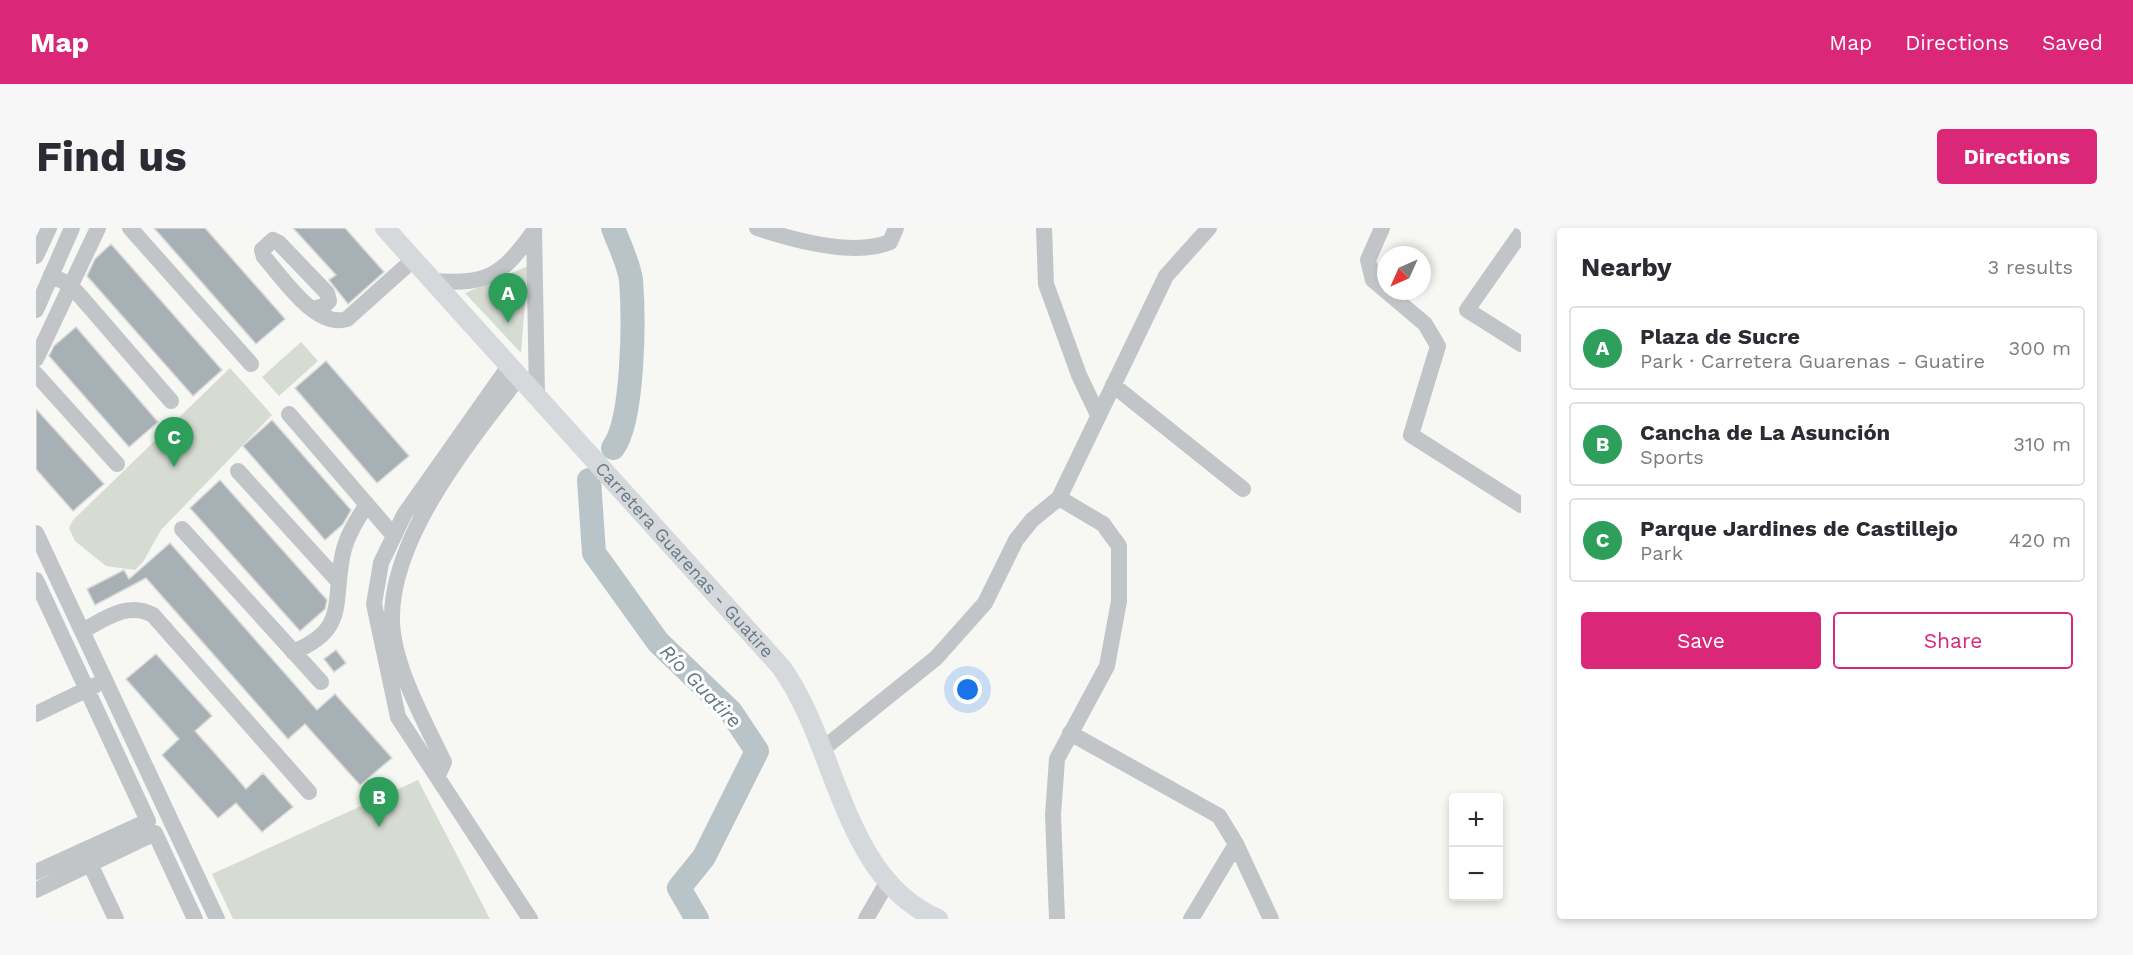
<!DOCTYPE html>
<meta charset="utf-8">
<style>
body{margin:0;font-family:"Work Sans",sans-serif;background:#f7f7f7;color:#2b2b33}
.controls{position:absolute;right:18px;bottom:18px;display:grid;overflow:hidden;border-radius:6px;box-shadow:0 3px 9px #0003}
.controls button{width:54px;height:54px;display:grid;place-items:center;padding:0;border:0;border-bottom:2px solid #e1e1e2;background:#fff;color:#2b2b33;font:30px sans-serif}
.compass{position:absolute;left:1341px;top:18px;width:54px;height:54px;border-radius:50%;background:#fff;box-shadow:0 3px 9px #0003;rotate:225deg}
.you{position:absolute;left:932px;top:462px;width:21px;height:21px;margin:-15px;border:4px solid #fff;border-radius:50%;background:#1a73e8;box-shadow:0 0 0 9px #1a73e833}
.badge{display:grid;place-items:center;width:39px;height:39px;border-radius:50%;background:#db2777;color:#fff;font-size:20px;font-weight:700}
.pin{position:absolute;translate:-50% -50px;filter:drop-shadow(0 2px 3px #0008)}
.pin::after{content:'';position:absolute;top:32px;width:21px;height:18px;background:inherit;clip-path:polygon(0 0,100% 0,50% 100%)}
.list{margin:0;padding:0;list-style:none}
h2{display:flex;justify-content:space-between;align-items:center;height:78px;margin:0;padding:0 24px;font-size:26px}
h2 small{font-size:20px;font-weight:400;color:#7c7c81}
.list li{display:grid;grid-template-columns:39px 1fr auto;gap:18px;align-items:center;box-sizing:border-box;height:84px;margin:0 12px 12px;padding:0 12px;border:2px solid #e1e1e2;border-radius:6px}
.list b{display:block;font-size:22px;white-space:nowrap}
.list p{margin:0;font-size:20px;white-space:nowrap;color:#7c7c81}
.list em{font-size:20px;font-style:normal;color:#7c7c81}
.actions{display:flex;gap:12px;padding:18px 24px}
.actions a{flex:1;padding:14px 0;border:2px solid #db2777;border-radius:6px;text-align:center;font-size:21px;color:#db2777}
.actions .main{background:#db2777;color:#fff}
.map{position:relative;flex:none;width:1485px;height:691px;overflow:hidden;border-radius:6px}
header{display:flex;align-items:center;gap:36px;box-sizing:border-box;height:84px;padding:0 30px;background:#db2777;color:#fff}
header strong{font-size:28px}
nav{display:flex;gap:33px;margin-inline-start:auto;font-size:21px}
.intro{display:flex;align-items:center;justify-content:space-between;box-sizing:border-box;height:144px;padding:0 36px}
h1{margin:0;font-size:42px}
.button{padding:15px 27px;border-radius:6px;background:#db2777;color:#fff;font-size:21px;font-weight:700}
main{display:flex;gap:36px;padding:0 36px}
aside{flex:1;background:#fff;border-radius:6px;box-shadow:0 3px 9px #0003}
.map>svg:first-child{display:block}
.green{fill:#d7dcd3}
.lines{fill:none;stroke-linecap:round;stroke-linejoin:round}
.river{stroke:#b8c4c8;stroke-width:24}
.building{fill:#a7b0b5;stroke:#d9d8d7;stroke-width:1.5}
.minor{stroke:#c1c5c8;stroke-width:16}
.major{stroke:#d5d9dc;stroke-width:20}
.labels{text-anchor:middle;stroke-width:6;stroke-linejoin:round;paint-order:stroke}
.street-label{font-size:18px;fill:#677984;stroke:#fff}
.water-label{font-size:20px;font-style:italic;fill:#637a80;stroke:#fff}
</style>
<header>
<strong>Map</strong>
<nav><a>Map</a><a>Directions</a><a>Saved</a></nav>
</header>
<div class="intro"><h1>Find us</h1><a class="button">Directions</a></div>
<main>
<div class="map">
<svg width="1485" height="691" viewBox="0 0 1485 691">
<rect width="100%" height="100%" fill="#f7f7f4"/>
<path class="green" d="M492 38 485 125 429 65Z
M265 114 282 133 243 168 226 149Z
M194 140 236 187 125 302 107 334 99 342 70 338 39 313 33 300 37 292Z
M382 552 454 691H197L176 646Z"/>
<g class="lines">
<path class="river" d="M577 220C598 192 598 89 595 52 593 36 583 16 577 0
M553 252 558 325 622 414 695 484 721 523 668 629 643 660 661 691"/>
</g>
<path class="building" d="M118 0H169L249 91 220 116Z
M257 0H309L348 44 312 76 293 52 300 47Z
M75 16 186 142 157 168 51 48 59 31Z
M40 99 122 194 93 219 13 128 18 118Z
M290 133 373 228 341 255 259 160Z
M0 181 68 256 37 283 0 241Z
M236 192 315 282 307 296 289 312 207 218Z
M184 252 291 372 289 381 264 403 154 280Z
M134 315 281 482 299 466 356 530 324 557 269 496 252 511 110 350 59 377 51 361 88 342 93 351Z
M300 422 310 435 298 444 288 431Z
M120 426 176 488 159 503 198 547 210 561 227 545 257 579 226 604 200 575 182 590 126 527 143 511 90 451Z"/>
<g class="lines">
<path class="minor" d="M94 0 215 136
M498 0 501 168
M721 0C757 12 818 29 854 14L860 0
M1008 0 1010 56 1043 147 1062 187
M1346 0 1332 32 1337 52 1389 96 1402 118 1375 207 1485 277
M1485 5 1431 82 1485 116
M0 28 13 0
M15 47 34 57 45 69 135 173
M397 53C453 57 466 47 498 3
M276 81 288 78 293 73 291 65 243 15 237 12 226 22 228 29C247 50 280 101 311 91L378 31
M0 82 36 0
M0 131 62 0
M473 138 368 287 345 335 338 376 362 489 494 691
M0 146 81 236
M1077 157 1207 261
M253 186 358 308
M202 243 303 354
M146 301 285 454
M0 305 181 691
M0 352 112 593 0 644
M46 403C69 391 92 373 117 387L273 564
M257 424C313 401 296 375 307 325 311 307 321 292 331 276
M0 486 60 457
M1034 505 1183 588 1200 616 1235 691
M788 520 900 430 949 375 980 312 996 292 1023 270 1130 48 1173 0
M401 549 408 534C389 494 357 438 356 393 354 309 434 213 483 149
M54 636 80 691
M0 662 119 605 159 691
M830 691 852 653
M1021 691 1017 587 1021 531 1071 438 1083 373V318L1067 296 1023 270
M1155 691 1200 616"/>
<path class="major" id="s1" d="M349 0 745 439C801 516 806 650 902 691"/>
</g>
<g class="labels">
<g class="street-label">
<text dy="6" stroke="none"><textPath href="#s1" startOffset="447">Carretera Guarenas - Guatire</textPath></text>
</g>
<g class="water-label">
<text transform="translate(665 458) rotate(46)" y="7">Río Guatire</text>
</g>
</g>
</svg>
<div class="controls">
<button>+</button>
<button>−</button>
</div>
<svg class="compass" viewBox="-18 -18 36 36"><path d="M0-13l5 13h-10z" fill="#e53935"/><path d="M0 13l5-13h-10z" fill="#7c7c81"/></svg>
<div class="you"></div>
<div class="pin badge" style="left:472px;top:95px;background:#2e9e5b">A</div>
<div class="pin badge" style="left:343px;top:599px;background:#2e9e5b">B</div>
<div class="pin badge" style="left:138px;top:239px;background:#2e9e5b">C</div>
</div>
<aside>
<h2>Nearby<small>3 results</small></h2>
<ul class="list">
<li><span class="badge" style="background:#2e9e5b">A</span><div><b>Plaza de Sucre</b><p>Park · Carretera Guarenas - Guatire</p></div><em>300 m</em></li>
<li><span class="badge" style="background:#2e9e5b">B</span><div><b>Cancha de La Asunción</b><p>Sports</p></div><em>310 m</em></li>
<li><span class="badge" style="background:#2e9e5b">C</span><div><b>Parque Jardines de Castillejo</b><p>Park</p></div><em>420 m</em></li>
</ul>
<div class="actions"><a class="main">Save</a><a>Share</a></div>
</aside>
</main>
